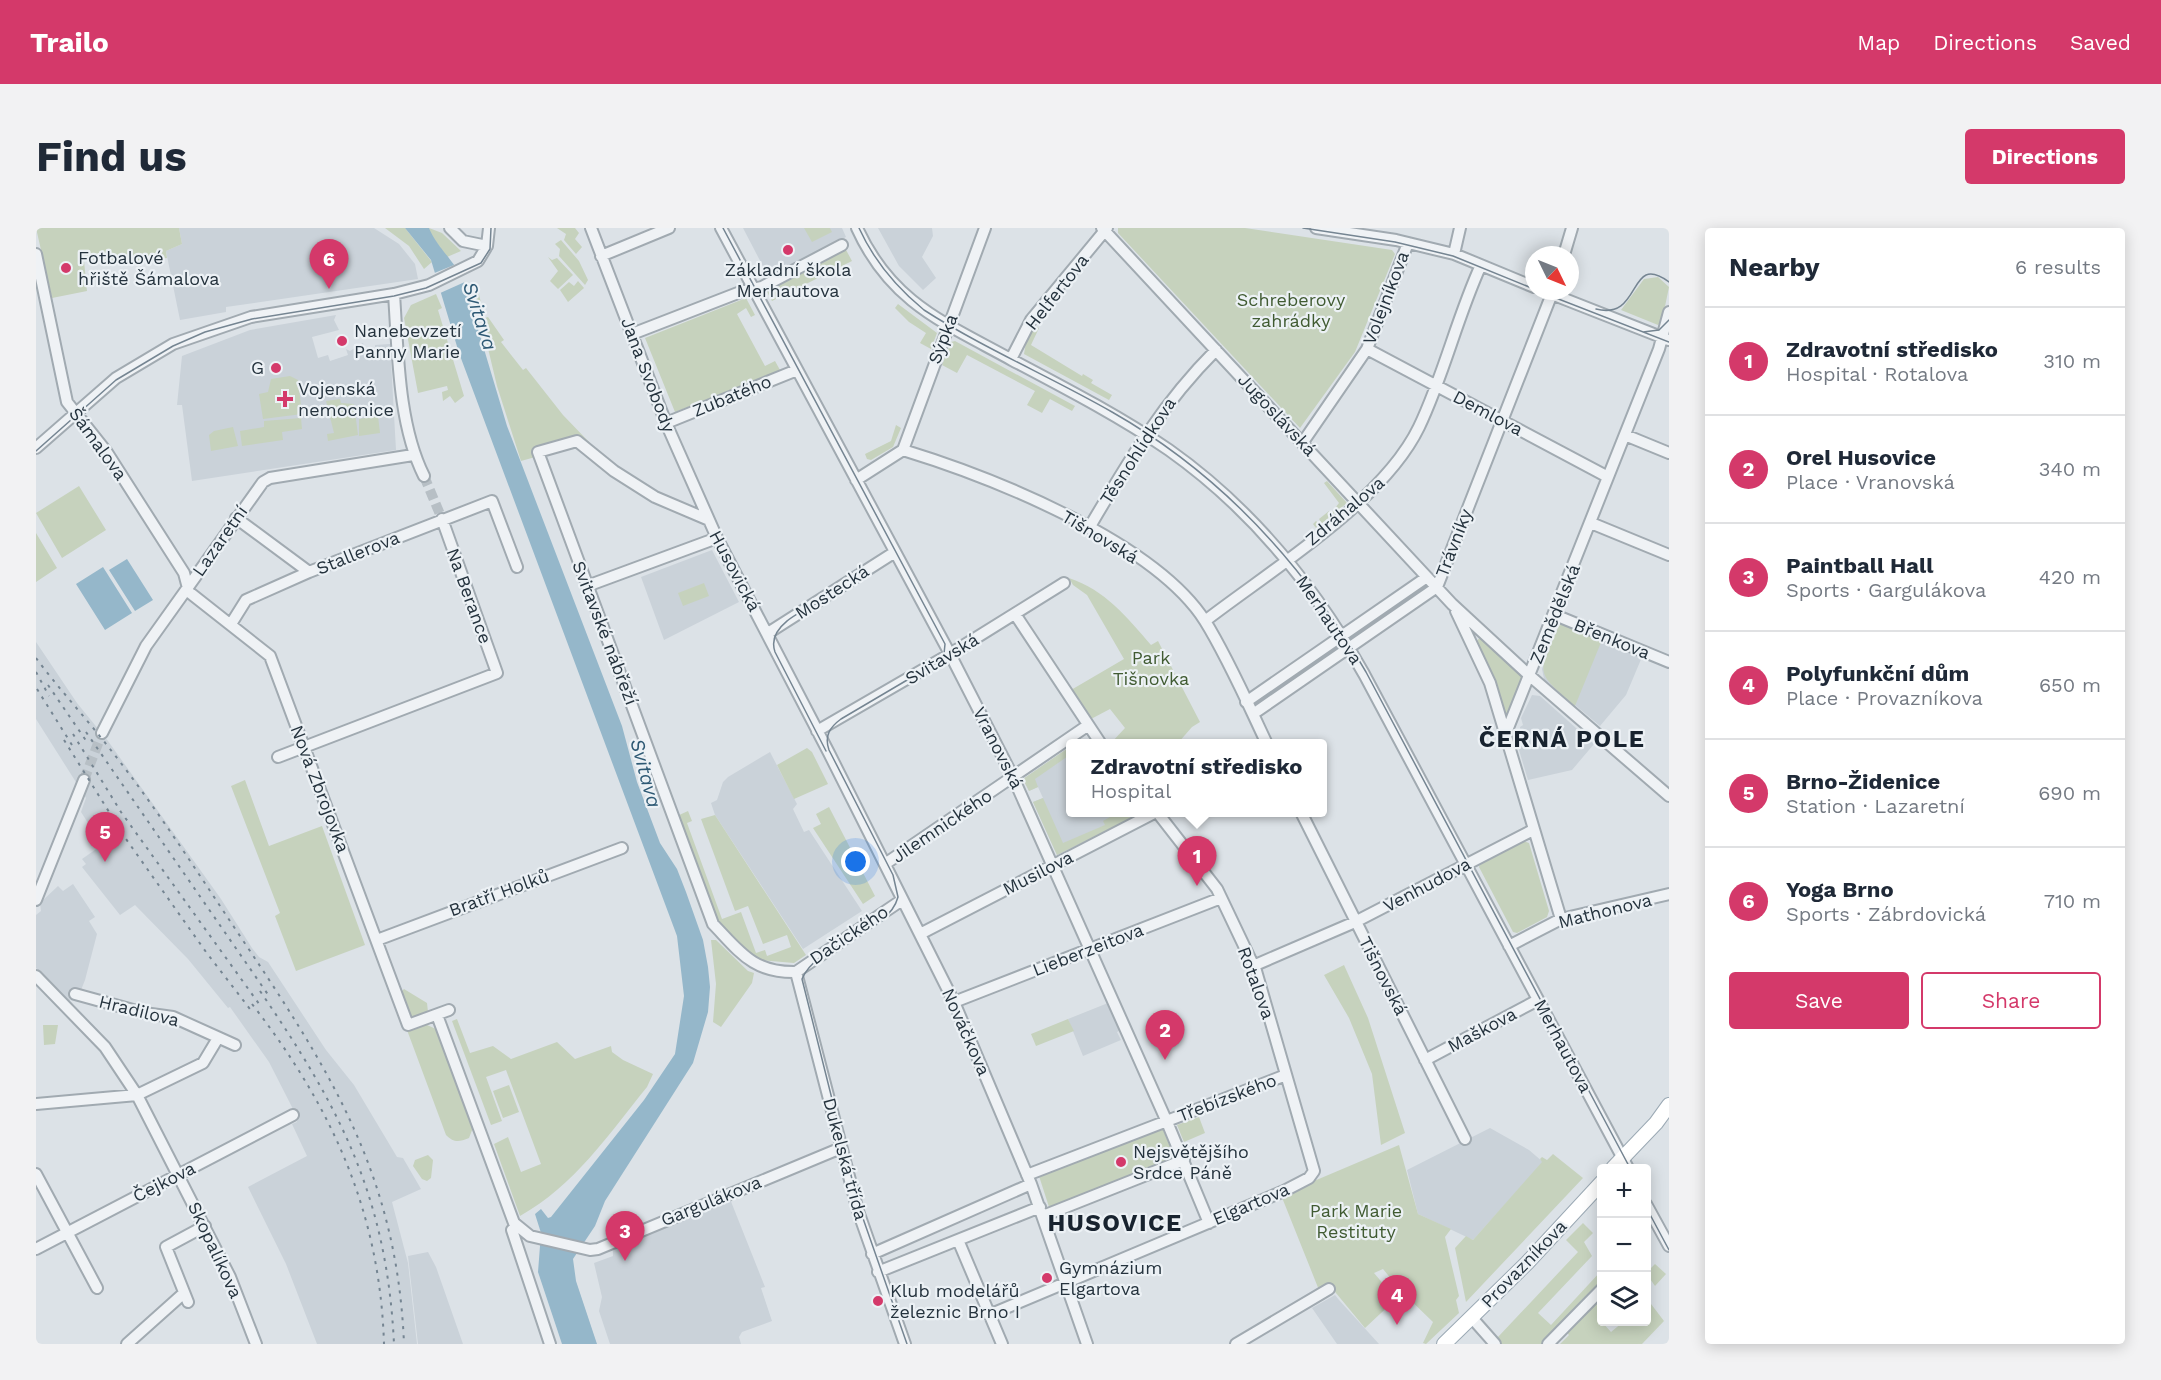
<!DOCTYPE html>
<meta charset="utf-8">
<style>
body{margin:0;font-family:"Work Sans",sans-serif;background:#f2f2f3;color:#1f2937}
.controls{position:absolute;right:18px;bottom:18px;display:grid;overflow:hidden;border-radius:6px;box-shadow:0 3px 15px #0003}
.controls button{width:54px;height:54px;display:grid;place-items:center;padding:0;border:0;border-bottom:2px solid #e0e1e3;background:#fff;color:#1f2937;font:30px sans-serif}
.compass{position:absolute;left:1489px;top:18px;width:54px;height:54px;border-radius:50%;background:#fff;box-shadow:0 3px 15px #0003;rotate:133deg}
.you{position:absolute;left:820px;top:634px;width:21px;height:21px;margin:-15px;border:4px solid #fff;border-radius:50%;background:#1a73e8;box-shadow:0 0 0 9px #1a73e833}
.badge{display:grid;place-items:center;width:39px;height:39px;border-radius:50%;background:#d4396a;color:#fff;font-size:20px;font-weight:700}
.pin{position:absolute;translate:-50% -50px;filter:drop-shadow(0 2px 3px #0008)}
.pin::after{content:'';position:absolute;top:32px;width:21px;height:18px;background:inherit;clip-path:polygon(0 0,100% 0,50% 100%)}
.popup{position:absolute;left:1030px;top:511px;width:261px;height:78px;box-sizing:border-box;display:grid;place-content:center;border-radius:6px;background:#fff;filter:drop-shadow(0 2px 4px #0005);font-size:20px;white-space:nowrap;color:#747a83}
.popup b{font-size:22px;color:#1f2937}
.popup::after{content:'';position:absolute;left:50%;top:100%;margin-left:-12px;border:12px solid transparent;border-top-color:#fff}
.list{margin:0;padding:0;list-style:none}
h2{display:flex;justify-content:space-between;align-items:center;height:78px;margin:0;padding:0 24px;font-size:26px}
h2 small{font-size:20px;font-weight:400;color:#747a83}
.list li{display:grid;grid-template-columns:39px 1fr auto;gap:18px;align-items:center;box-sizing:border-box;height:108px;padding:0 24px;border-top:2px solid #e0e1e3}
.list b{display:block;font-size:22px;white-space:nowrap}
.list p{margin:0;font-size:20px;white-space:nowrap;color:#747a83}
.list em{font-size:20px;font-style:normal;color:#747a83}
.actions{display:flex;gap:12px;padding:18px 24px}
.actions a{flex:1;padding:14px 0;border:2px solid #d4396a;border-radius:6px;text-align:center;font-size:21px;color:#d4396a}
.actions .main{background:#d4396a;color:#fff}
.icon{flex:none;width:33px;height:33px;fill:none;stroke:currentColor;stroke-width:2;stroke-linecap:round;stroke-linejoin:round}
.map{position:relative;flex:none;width:1633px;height:1116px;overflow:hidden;border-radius:6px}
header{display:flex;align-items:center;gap:36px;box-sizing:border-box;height:84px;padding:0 30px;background:#d4396a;color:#fff}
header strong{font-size:28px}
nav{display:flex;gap:33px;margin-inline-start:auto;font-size:21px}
.intro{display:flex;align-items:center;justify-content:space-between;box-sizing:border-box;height:144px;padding:0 36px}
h1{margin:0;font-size:42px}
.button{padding:15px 27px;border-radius:6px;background:#d4396a;color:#fff;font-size:21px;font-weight:700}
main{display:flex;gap:36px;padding:0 36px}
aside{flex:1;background:#fff;border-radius:6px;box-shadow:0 3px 15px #0003}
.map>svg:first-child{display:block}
.built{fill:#cad2d9}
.green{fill:#c6d2bd}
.water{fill:#95b7ca}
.pier{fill:#dce2e7}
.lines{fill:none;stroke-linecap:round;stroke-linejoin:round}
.minor-tunnel{stroke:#b7bfc5;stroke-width:10;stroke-dasharray:10 5;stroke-linecap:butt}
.minor-casing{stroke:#a1aab1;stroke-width:14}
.major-casing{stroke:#9ba9b4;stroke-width:16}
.minor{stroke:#eff2f5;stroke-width:10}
.major{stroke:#fff;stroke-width:14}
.tram{stroke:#758592;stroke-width:1.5}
.rail{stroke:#758592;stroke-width:2;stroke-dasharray:3 6;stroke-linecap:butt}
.poi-dot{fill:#d4396a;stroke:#ecf1f5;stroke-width:2}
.labels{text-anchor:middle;stroke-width:4.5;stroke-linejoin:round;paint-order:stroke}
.poi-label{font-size:18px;fill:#25333e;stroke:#ecf1f5;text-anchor:start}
.street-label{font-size:18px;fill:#25333e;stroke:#ecf1f5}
.park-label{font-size:18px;fill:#405b32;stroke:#ecf1f5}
.water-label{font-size:20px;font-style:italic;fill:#2e5974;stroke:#ecf1f5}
.district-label{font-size:24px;font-weight:bold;letter-spacing:1.5px;fill:#18232f;stroke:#ecf1f5}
</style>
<header>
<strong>Trailo</strong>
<nav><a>Map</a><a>Directions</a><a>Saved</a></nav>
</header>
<div class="intro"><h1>Find us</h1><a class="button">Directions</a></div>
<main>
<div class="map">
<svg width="1633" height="1116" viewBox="0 0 1633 1116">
<rect width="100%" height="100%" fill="#dce2e7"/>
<path class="built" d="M143 0H338L363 16 379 36 382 51 190 79V84L144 92 130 23 146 16Z
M707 0H806L810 9 732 48Z
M842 0H896L897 8 886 29 900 50 887 62 863 38Z
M300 87 298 92 303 102 276 109 282 130 292 127 294 133 312 127 310 121 314 123 327 115 330 124 339 122V117L354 116 360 222 156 253 146 177H141L146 128 214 102Z
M676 322 703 374 628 412 605 349Z
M1524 395 1606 429 1590 467 1564 498 1508 451 1506 441Z
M0 414 41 475 72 513 185 671 216 720 223 729 232 734 290 822 318 857 361 929 367 930 385 961 356 974 372 1035 381 1116H281L250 1036 212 959 271 928 256 896 261 894 258 883 233 834 194 779 192 780 152 731 99 677 84 687 46 639 50 636 46 631 66 617 45 584 50 570 0 491Z
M1496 467 1504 468 1558 516 1536 542 1492 552 1480 512 1485 510 1484 499 1487 497 1485 490Z
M1035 518V584L1105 585 1021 627 997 574 1007 570 1002 559 993 563 987 551Z
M734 524 761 576 757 581 768 604 773 602 826 683 767 721 679 587 675 575 681 572 687 554 692 549Z
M37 656 59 689 53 693 61 706 49 752 45 762 36 761 34 773 0 740V687L5 683 4 675 22 658 27 663Z
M1072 775 1085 802 1081 804 1085 812 1047 828 1032 791Z
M1454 900 1493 922 1507 934 1437 1012 1382 986 1371 942Z
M694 971 729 1059 725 1060 736 1093 706 1104 703 1109 705 1116H574L563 1083 566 1069 558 1035 577 1028V1019Z
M392 1024 400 1039 427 1116H382L372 1028Z
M1299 1067 1303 1072 1343 1116H1301L1276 1080Z"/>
<path class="green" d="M0 0H143L146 16 130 23 131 30 67 38 65 30 48 33 51 63 16 70Z
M349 0H369L396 34 388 41 373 18Z
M393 0 406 5 425 23 411 29 395 7Z
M521 0H539L543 5 539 11 546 19 540 26 528 12 530 6Z
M768 0H794L796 4 776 14Z
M1082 0H1209L1356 22 1359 26 1319 124 1264 200 1082 5Z
M525 12 543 33 552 52 549 57 523 28 524 21 519 16Z
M809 20 816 33 736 73 730 62Z
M512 29 516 32 521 30 537 47 522 61 514 53 522 43Z
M1622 49 1633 59 1626 93 1622 97 1585 82 1608 51Z
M542 53 548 60 532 74 524 62 533 54 538 58Z
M442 63 449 90 452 89 468 112 465 114 487 142 490 140 527 187 553 214 485 233 461 158 439 66Z
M400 66 406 80 402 82 428 168 419 175 414 168 407 173 406 164 412 162 411 158 382 165 368 90 375 77Z
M710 70 719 87 715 89 710 80 701 86 729 138 739 133 744 142 639 184 609 110Z
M862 76 901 105 895 121 884 115 890 105 873 94 859 80Z
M999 98 1003 100 995 117 1046 148 1047 146 1057 152 1055 155 1076 167 1073 172 988 126 990 114Z
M919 113 1039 178 1036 183 1014 171 1006 185 991 177 999 163 931 127 921 145 906 137 915 114Z
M254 148 262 152 266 186 227 191 223 166 232 164 235 151Z
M304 171 305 175 318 176 322 207 292 213 291 206 298 205 290 173Z
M342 188 344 205 323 208V191Z
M265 190 266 201 246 204 247 212 206 218 204 203 228 199V193Z
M860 197 865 200 857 219 835 232 831 231 829 226 855 213Z
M197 199 202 218 175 223 173 207 178 203Z
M1291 253 1311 275 1280 300 1277 296 1280 293 1283 296 1285 294 1283 291 1293 283 1295 285 1303 275 1288 255Z
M43 258 70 302 26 330 0 285Z
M0 305 21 340 0 354Z
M1033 350C1069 362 1091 389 1115 417L1122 413 1164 494 1156 499 1142 515H1075L1089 500 1074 481 1055 491 1035 462 1088 431 1051 367 1037 357Z
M668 355 673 368 647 378 642 365Z
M1385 356 1393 362 1321 412 1316 404Z
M1524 395 1566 412 1539 478C1496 441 1503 447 1524 395Z
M1444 409 1488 450 1474 485 1468 487 1441 413Z
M1298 416 1303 424 1221 479 1217 472Z
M1035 518V526L999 551 1002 559 993 563 987 551Z
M771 520 776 524 792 556 758 571 741 537Z
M209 552 233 618 286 598 329 717 260 743 239 688 244 685 195 558Z
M1007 570 1027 615 1069 597 1067 593 1081 585H1105L1021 627 997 574Z
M793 579 839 668 827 676 777 600 785 596 780 586Z
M652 583 656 593 651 595 686 691 705 684 720 725 729 722 731 728 755 719 751 707 727 716 712 678 699 683 665 591 679 587 770 727 758 735 722 732 681 693 641 588Z
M1487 613 1493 615 1513 683 1511 689 1481 705 1477 704 1443 639 1444 635Z
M675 712H680L712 743 718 745 716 755 685 799 677 794 680 756Z
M1308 737 1332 790 1369 905 1345 917 1336 846 1313 790 1288 747Z
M368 761 391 775 392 784 381 789 374 788 363 766Z
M421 791 434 825 457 818 475 831 521 814 539 831 575 818 576 824 587 832 617 846 611 859C573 906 538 958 484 988L458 916 472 909 485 944 505 936 470 842 450 849 466 893 455 897 416 793Z
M1032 791 1038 803 1000 818 995 806Z
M389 796 402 802 438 897 433 910C423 914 418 915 410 907L371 802Z
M7 797H22L19 816 8 817Z
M473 857 483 884 467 890 457 863Z
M1163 889 1169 905 1148 914 1141 897Z
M1126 899 1139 931 1013 979 1003 948Z
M1363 917 1382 986 1415 1001 1409 1009 1423 1068 1420 1072 1423 1085 1390 1116 1387 1115 1397 1094 1366 1064 1347 1041 1338 1045 1360 1071 1329 1100 1295 1059 1283 1062 1245 967Z
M1517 926 1547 950 1430 1074 1419 1020 1430 1008 1437 1012 1506 934 1504 931 1506 929 1511 932Z
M392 927 397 932 395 950 391 953 386 951 377 938 379 932Z
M1547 995 1557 1005 1548 1014 1556 1028 1502 1085 1515 1097 1565 1043V1058L1510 1116H1462V1109L1542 1024 1530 1012Z
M1619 1036 1630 1046 1619 1058 1610 1045Z
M1565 1064 1566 1094 1575 1104 1587 1094H1610L1612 1072 1628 1093 1606 1116H1524L1533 1107 1529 1103Z"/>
<path class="water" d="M369 0H393C401 20 420 34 428 54L471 198 586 498 601 554 624 615 641 641 650 664 667 712 672 739 674 759 672 784 657 835 569 973 559 998 537 1031 540 1053 561 1116H526L502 1044 505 1005 499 986 505 981 512 990 515 989 608 872 639 826 648 768 641 708 423 125 395 32Z
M91 331 117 372 99 383 73 342Z
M67 339 96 385 69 402 40 356Z"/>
<path class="pier" d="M423 35 431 53 402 66 396 46Z"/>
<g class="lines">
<path class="minor-tunnel" d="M388 248 406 291
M48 552 66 505"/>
<g class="minor-casing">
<path id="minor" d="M414 0 427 13 451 18
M555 0 630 195 681 310 793 525 918 774 995 956 1051 1116
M685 0 914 426 977 549 1131 894 1173 995
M821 0C855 75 909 95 976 132 1029 160 1083 188 1133 222 1215 280 1279 359 1328 446L1592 940
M1066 0 1416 376 1494 448 1633 568
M1280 0 1360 12 1418 26 1498 59
M0 26 31 174 70 223 148 345 153 364 158 368 234 428 372 797 413 782
M1418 26 1424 0
M1528 27 1536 0
M565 28 633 0
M1508 63 1633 112
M358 66C362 124 362 196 388 248
M596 106 707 63 726 59 806 17
M1331 121 1572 249
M975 131 995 92 1071 0
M630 195 761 142
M1589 207 1633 225
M1267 214 1331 121 1372 15
M0 220 80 150 137 116 215 89 358 66 393 57 442 33 451 18 453 0
M867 222C955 249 1118 313 1169 393 1192 430 1212 476 1231 516
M820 252 867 222 949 0
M200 290 273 344 456 273 481 339
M673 292 619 269 578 243 541 213 502 224 677 696C704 724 717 745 760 744
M1555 295 1633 327
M1053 300C1092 234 1125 177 1180 122
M551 358 681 310
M1420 383 1454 455 1525 691
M979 386 1065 516
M1519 387 1633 434
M1169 393C1235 342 1347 274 1383 199 1408 147 1421 89 1445 37
M195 396 210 372 273 344
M732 405 859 324
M1210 474 1391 349
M1217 486 1401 359 1517 63
M781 503 914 426 1028 355
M66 505 110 418 227 254 234 250 377 227
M1470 505 1623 121 1633 84
M242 529 461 445 406 291
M1265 584 1429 911
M849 636 1051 498
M0 672 48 552
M884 706 1120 584
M341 712 586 620
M1473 718 1525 691 1633 666
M1217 738 1319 694 1497 602
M760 744 822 983 869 1116
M760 744 866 672
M0 748 69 819 101 867 194 1049 220 1116
M39 766 108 785 137 789 199 817
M918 774 1185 670
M401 787 478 995 494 1008 554 1022 562 1021 805 920
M1389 832 1502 772
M0 876 101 867 167 835 182 810
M0 946 61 1060
M991 947 1250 847
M1610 976 1633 1018
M1007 988 1148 932
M476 1002 514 1116
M922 1012 966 1116
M0 1021 257 887
M836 1026 995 956
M842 1044 1004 979
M152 1074 130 1019 169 998
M953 1087 1248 963 1273 950 1278 943 1220 743 1181 661 1121 584
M1436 1090 1459 1116
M91 1116 148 1065
M1200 1116 1293 1061
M1512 1116 1566 1061"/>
</g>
<g class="major-casing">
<path id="major" d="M1577 940 1620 895 1633 877
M1408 1116 1491 1035 1566 954"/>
</g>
<use href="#minor" class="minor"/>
<use href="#major" class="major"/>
<path class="tram" d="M687 0 909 416 908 426 900 435 805 491C794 499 788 508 793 522L857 647 862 669C852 708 781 714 766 751L823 979 871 1116
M823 0C838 33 860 59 888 82 947 120 1015 149 1076 184 1185 246 1268 337 1330 444L1594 940
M1267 0 1359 14 1417 28 1498 61
M1502 63 1633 114
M1560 81C1607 93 1591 23 1633 54
M1607 104 1623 102 1633 92
M0 223 80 152 137 118 169 104 216 91 358 68 390 60 445 35 454 21 455 0
M790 523 739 424C729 395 775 379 795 369
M1610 979 1633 1022"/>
<path class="rail" d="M0 430C23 461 50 490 74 521 119 578 158 639 198 699 291 838 361 943 368 1116
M0 444 13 468
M12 457 51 514
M1 461 36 517
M50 504 233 768
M37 506 85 584 226 780
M28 512 90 611 170 724 217 785
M224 763C305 881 351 970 358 1116
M216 776C296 879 344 984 348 1116"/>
</g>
<g class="poi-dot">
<circle cx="752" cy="22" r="6"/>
<circle cx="30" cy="40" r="6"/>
<circle cx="306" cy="113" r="6"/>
<circle cx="240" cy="140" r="6"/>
<path d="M246 162h6v6h6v6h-6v6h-6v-6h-6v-6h6z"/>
<circle cx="1085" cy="934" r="6"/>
<circle cx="1011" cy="1050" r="6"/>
<circle cx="842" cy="1073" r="6"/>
</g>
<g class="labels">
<g class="poi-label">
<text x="42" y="36">Fotbalové<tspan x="42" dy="21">hřiště Šámalova</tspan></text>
<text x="752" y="48" text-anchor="middle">Základní škola<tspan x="752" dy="21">Merhautova</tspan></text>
<text x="318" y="109">Nanebevzetí<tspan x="318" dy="21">Panny Marie</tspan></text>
<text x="228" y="146" text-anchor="end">G</text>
<text x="262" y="167">Vojenská<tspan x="262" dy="21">nemocnice</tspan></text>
<text x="1097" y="930">Nejsvětějšího<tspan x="1097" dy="21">Srdce Páně</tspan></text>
<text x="1023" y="1046">Gymnázium<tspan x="1023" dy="21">Elgartova</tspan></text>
<text x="854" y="1069">Klub modelářů<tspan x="854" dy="21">železnic Brno I</tspan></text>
</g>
<g class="street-label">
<text transform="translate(1021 64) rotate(-52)" y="6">Helfertova</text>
<text transform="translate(1350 70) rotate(-69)" y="6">Volejníkova</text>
<text transform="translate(907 111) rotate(-69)" y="6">Sýpka</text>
<text transform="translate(612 147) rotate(69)" y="6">Jana Svobody</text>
<text transform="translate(696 168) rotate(-22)" y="6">Zubatého</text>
<text transform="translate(1452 185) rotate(28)" y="6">Demlova</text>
<text transform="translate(1241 187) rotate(47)" y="6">Jugoslávská</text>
<text transform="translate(62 216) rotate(54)" y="6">Šámalova</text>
<text transform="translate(1102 223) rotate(-57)" y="6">Těsnohlídkova</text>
<text transform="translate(1309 283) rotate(-40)" y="6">Zdráhalova</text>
<text transform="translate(1064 309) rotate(31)" y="6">Tišnovská</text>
<text transform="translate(184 313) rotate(-55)" y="6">Lazaretní</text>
<text transform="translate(1418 315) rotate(-69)" y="6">Trávníky</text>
<text transform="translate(322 325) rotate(-22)" y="6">Stallerova</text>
<text transform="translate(699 343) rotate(62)" y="6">Husovická</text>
<text transform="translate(796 364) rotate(-33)" y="6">Mostecká</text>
<text transform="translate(433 368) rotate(70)" y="6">Na Berance</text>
<text transform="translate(1519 386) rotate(-68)" y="6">Zemědělská</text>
<text transform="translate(1293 392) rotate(56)" y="6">Merhautova</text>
<text transform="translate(569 405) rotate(69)" y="6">Svitavské nábřeží</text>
<text transform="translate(1576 411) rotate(22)" y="6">Břenkova</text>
<text transform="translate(906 431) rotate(-31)" y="6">Svitavská</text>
<text transform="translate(962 520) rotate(63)" y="6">Vranovská</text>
<text transform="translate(284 561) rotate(69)" y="6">Nová Zbrojovka</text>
<text transform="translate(906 598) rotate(-34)" y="6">Jilemnického</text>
<text transform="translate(1002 645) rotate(-27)" y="6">Musilova</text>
<text transform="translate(1391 657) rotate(-28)" y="6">Venhudova</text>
<text transform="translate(463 665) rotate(-20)" y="6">Bratří Holků</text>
<text transform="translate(1569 683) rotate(-14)" y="6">Mathonova</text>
<text transform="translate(813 707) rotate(-34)" y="6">Dačického</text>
<text transform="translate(1052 722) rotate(-21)" y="6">Lieberzeitova</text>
<text transform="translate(1347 748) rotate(63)" y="6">Tišnovská</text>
<text transform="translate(1220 755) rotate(70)" y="6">Rotalova</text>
<text transform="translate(103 783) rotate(14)" y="6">Hradilova</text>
<text transform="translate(1446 802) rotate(-28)" y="6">Maškova</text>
<text transform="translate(930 804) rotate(66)" y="6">Nováčkova</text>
<text transform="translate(1527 818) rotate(62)" y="6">Merhautova</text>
<text transform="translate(1191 870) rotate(-21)" y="6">Třebízského</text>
<text transform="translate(809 931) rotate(75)" y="6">Dukelská třída</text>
<text transform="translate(128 954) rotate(-27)" y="6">Čejkova</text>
<text transform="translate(675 973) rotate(-22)" y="6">Gargulákova</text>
<text transform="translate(1215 976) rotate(-23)" y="6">Elgartova</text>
<text transform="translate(179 1022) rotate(65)" y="6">Skopalíkova</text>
<text transform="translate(1488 1036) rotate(-46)" y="6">Provazníkova</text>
</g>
<g class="park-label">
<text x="1255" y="78">Schreberovy<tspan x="1255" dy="21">zahrádky</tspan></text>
<text x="1115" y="436">Park<tspan x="1115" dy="21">Tišnovka</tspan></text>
<text x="1320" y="989">Park Marie<tspan x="1320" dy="21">Restituty</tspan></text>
</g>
<g class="water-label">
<text transform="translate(444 88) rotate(72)" y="7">Svitava</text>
<text transform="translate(610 545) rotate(75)" y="7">Svitava</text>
</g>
<g class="district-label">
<text x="1526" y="519">ČERNÁ POLE</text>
<text x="1079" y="1003">HUSOVICE</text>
</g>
</g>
</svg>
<div class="controls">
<button>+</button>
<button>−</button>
<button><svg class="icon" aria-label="layers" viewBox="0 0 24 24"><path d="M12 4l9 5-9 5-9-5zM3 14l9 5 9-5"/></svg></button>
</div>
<svg class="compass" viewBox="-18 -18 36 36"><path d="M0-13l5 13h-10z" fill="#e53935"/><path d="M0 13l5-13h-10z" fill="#747a83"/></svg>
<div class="you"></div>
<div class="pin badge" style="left:1161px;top:658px">1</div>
<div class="popup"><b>Zdravotní středisko</b>Hospital</div>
<div class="pin badge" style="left:1129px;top:832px">2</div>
<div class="pin badge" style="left:589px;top:1033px">3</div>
<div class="pin badge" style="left:1361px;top:1097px">4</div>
<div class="pin badge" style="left:69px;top:634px">5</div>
<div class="pin badge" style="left:293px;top:61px">6</div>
</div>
<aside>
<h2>Nearby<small>6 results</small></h2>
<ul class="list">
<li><span class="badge">1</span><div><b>Zdravotní středisko</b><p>Hospital · Rotalova</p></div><em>310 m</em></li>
<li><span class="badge">2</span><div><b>Orel Husovice</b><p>Place · Vranovská</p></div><em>340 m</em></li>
<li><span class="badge">3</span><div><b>Paintball Hall</b><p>Sports · Gargulákova</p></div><em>420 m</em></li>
<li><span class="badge">4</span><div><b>Polyfunkční dům</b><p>Place · Provazníkova</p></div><em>650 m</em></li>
<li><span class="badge">5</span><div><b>Brno-Židenice</b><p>Station · Lazaretní</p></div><em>690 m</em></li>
<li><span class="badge">6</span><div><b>Yoga Brno</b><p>Sports · Zábrdovická</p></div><em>710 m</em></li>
</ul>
<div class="actions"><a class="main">Save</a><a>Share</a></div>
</aside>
</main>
